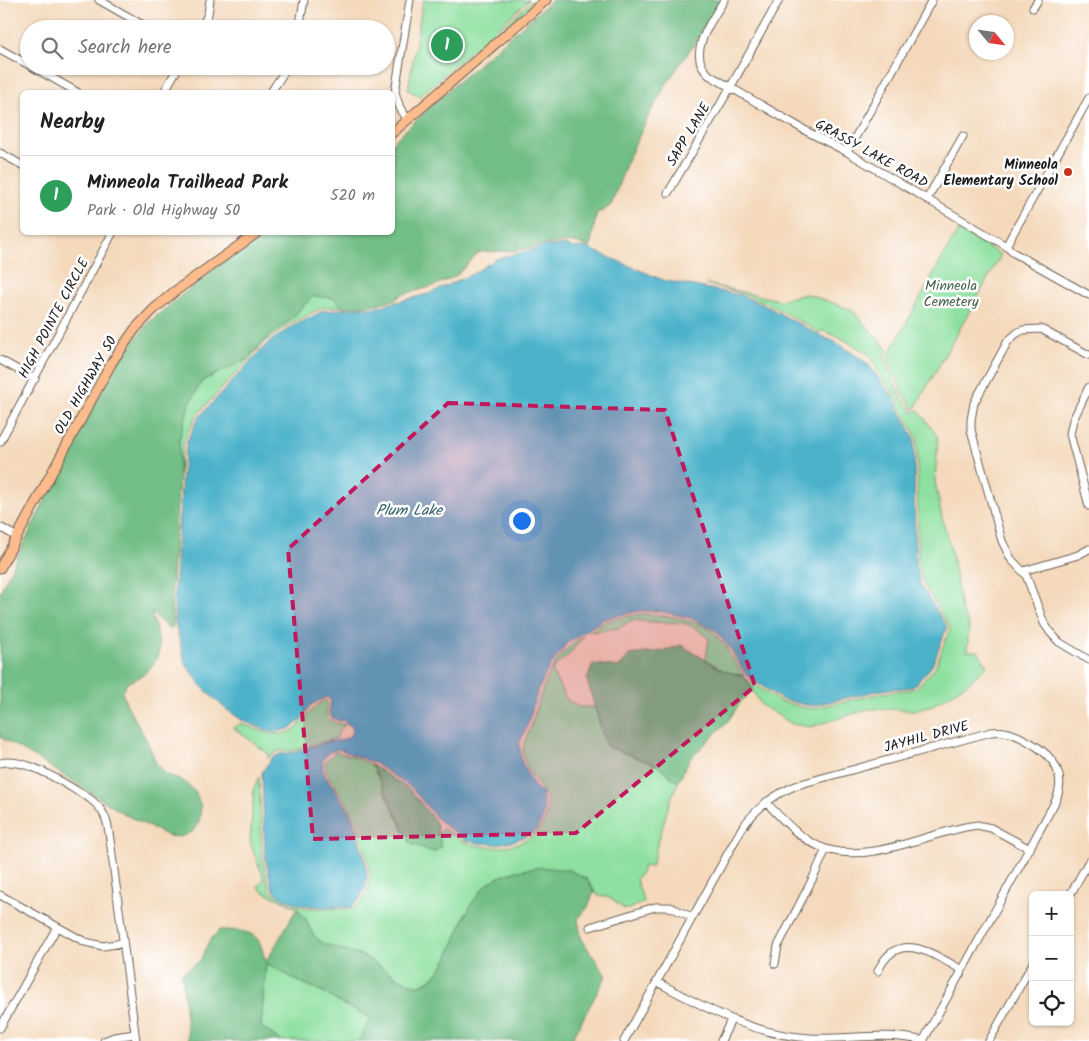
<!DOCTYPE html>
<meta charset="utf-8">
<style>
body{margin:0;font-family:Kalam,sans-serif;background:#f2f2f2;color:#222}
.controls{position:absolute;right:15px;bottom:15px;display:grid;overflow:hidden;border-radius:8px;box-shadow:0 1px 4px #0004}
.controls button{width:45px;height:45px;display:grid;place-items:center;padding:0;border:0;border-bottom:1px solid #e0e0e0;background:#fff;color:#222;font:25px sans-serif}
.compass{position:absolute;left:969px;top:15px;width:45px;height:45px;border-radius:50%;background:#fff;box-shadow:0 1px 4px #0004;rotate:119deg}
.you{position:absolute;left:521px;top:520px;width:18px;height:18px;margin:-12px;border:4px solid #fff;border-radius:50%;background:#1a73e8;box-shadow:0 0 0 8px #1a73e833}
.badge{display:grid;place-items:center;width:32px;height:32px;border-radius:50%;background:#db2777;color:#fff;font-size:16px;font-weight:700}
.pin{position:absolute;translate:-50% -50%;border:2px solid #fff;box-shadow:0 1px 5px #0006}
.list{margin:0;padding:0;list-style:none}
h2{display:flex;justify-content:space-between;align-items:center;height:65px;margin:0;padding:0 20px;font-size:21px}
h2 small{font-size:16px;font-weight:400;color:#767676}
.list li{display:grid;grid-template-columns:32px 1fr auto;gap:15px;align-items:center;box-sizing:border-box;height:80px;padding:0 20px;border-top:1px solid #e0e0e0}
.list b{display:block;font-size:19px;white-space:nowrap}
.list p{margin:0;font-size:16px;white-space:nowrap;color:#767676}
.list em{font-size:16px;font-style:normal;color:#767676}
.icon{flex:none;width:28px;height:28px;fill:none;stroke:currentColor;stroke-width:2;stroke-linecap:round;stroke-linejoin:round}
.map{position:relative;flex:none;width:1089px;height:1041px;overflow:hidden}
.search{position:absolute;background:#fff;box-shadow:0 1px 4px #0004;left:20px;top:20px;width:375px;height:55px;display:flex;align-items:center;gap:12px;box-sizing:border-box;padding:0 18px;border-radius:28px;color:#767676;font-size:19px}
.panel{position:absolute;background:#fff;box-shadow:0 1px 4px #0004;left:20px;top:90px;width:375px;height:145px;border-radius:8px}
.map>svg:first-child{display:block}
.green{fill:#8ee0a0;stroke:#557e5e}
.forest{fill:#72be86;stroke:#476d51}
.water{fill:#4bb2ca;stroke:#346773}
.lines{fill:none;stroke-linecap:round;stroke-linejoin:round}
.minor-casing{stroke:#685e54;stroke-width:9}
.major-casing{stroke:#685e54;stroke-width:11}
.minor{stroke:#fff;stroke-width:7}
.major{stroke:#fbbb8d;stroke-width:9}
.marked{fill:#c2185b;fill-opacity:0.2;stroke:#c2185b;stroke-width:4;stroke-dasharray:10 6;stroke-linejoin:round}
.poi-dot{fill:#c8321e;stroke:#fff;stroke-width:2}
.labels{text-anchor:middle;stroke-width:5;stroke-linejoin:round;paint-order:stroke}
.street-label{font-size:14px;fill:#1c1c1c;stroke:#fff}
.poi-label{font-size:14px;font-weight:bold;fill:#1c1c1c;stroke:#fff;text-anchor:end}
.park-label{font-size:14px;fill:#44614a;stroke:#fff}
.water-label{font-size:15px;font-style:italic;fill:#31606a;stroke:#fff}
</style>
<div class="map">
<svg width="1089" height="1041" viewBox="0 0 1089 1041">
<rect width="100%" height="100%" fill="#fff"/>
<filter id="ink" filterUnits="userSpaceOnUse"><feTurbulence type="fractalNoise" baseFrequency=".02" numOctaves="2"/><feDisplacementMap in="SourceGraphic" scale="10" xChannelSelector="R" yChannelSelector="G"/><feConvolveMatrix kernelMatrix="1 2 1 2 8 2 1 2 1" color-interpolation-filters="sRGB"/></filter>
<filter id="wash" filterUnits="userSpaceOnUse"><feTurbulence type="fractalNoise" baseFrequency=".0096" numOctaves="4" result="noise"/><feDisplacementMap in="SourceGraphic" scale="20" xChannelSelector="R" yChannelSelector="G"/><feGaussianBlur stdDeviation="1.12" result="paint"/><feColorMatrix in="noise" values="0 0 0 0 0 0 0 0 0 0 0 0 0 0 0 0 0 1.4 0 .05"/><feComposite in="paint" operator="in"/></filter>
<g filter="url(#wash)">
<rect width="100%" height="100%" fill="#f4d9bb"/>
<path class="green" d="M423 0H529L420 96 408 90Z
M533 0H541L464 67 462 63Z
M958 230 1001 255 914 410 901 391 898 381 887 358Z
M706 284 779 300 807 294 852 310 888 350 884 358 899 393 912 412H915L918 409 938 437 935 482 942 518 951 550 961 610 969 626 967 651H978L987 666 968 683 933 705 915 710 868 709 811 727 792 724 761 705 746 679 779 701 810 709 883 693 915 689 935 668 950 628 924 585 918 564 917 438 895 396 883 380 869 354 841 338 823 331 819 332 765 302 740 293Z
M313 296 334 298 342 307H324L289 324 266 341 196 416 184 440 179 475V440L189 405 202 381 247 359 270 335 291 319Z
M639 614C660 614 701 619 716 635 727 647 735 662 744 676L724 671 706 660 709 639 696 628 684 623 650 622 631 620 620 628 589 632 606 621Z
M583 636 569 655 555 666 552 672 567 700 578 707H595L606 746 656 765 678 782 670 801 651 867 643 866 641 873 636 879 644 902 629 909H624L610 898 597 895 587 879 569 870 466 912C458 933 448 969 428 981 425 983 420 984 417 986L400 979 365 957 324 944 313 935 307 921 297 908 262 891 258 886 264 879 250 842 254 788 259 777 262 856 269 888 273 893 290 904 308 908 323 909H353L361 902 368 890 370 877 368 859 352 812 326 771 325 762 335 752 352 756 372 765 404 831 441 847 439 836 443 828C450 833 457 839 465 842 492 853 542 847 547 812 550 789 531 783 525 762 520 745 526 741 531 726 543 689 548 659 583 636Z
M326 700 328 704 326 712 329 720 338 724H346L339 730 337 738 294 750 278 751 267 758 269 754 234 728 241 723C261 731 287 744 303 721 310 712 315 705 326 700Z
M266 962 298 981 321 991 340 1003 371 1018 358 1041H281L261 1027Z"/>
<path class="forest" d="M552 0H720L701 34 669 80 651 111 628 159 611 205 602 212H597L590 247C564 237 544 246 518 250 505 252 492 251 479 252L456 276 434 286 400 295 397 299 372 305 342 307 334 298 313 296 291 319 270 335 247 359 202 381 189 405 179 440V475L171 594 173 627 169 629 151 612C153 622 158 633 159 644 161 662 144 677 128 682L122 692 127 705 148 743 156 763 165 774 185 782 196 793 201 807 199 822 192 832 180 837 168 836 126 815 49 766 0 737V592L60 470 117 364 148 323 223 262 264 233 392 232 393 142 443 95Z
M681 645 724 671 744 676 753 690 742 700 728 721 689 760 678 782 656 765 606 746 587 680 593 664 620 667 629 655 664 651Z
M372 765 410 790 436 822 441 847 434 852 411 844Z
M540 867 569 870 587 879 594 892 588 907 578 919 581 938 606 976 571 1041H358L371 1018 340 1003 321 991 298 981 266 963 261 1027 281 1041H188L182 973 200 961 208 943 219 930C234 931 255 928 261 946 263 952 264 957 266 962L297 908 307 921 313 935 324 944 365 957 400 979 417 986C420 984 425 984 428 982 456 963 458 908 489 883 502 872 523 870 540 867Z"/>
<path class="water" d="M564 245 574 248 585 247 663 280 740 295 764 305 823 337 836 342 867 363 893 397 914 438 915 564 921 586 947 627 932 666 913 687 882 690 810 706 781 699 747 676 731 650 716 631 691 618 659 611H638L604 619 567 643 548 669 538 690 527 727 519 744 522 763 533 785 542 793 544 809 542 820 537 829 529 835 513 841 496 844 478 843 465 840 438 820 412 788 374 763 339 749 329 752 322 761 323 772 350 812 365 859 367 877 365 889 358 901 351 907C326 907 289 910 272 888L265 856 262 772 272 758 280 754 295 752 327 742 342 740 351 735 353 731 352 727 343 720 339 721 332 718 329 712 331 705 330 699 326 697 311 705 300 721 289 729 275 732 265 730 242 720 227 710 204 689 185 663 175 622 174 595 182 474 187 441 198 418 268 343 291 327 325 310 327 311 361 307 373 308 428 294 474 273 496 259 546 246Z"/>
</g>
<g filter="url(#ink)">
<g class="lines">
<g class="minor-casing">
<path id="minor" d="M99 0 150 29
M724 0C712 21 685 54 709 75L808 132 847 152 1006 246 1014 253 1089 295
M1033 8 1038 0
M201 29 208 14 210 0
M299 29 304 0
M0 49 29 65
M31 66 77 92
M164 92 179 66
M271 92 288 66
M408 120 400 108 395 92 410 0
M847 152 932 0
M0 153 22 165
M668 193 730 88 779 0
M927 199 963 136
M1006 246 1089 98
M1089 355 1041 329 1023 330 1017 333 1008 341 974 403 971 420V430L1002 541 1011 559 1026 575 1044 623 1050 632 1059 642 1089 660
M0 360 35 379
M1089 387 1073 420 1070 434 1089 506
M0 442 113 232
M0 527 17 537
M1023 571 1078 555 1089 549
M0 763C26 756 66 785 89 798 108 812 108 825 111 847L136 1041
M766 802C783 820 801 841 826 849 874 864 930 831 977 825L991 828 1030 849
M0 895 85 942 103 946 123 943
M1070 895 1089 861
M590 927 655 907H670L692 917
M775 964 778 946 814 876 826 849
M878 971C897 928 933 954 962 970
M657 982C706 1008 753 1035 810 1038 848 1040 886 1031 924 1041
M0 1028 57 927
M104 1041 114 1037 135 1034
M624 1041 742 828C758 806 777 791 804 783L991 732C1007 730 1017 735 1031 743 1055 757 1068 777 1054 804L923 1041
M721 1041 731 1020
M989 1041 1033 963"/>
</g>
<g class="major-casing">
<path id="major" d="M392 133 546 0
M0 568 112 362 135 329 153 310 174 292 258 232"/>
</g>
<use href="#minor" class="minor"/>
<use href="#major" class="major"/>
</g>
</g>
<path class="marked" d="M448 403 665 410 755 686 576 833 313 839 288 549Z"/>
<circle class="poi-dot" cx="1068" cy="172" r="5"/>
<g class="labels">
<g class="street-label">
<text transform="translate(688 134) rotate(-59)" y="5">SAPP LANE</text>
<text transform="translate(872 153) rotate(29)" y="5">GRASSY LAKE ROAD</text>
<text transform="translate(53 318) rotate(-62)" y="5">HIGH POINTE CIRCLE</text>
<text transform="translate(85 385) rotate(-60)" y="5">OLD HIGHWAY 50</text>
<text transform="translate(926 736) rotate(-15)" y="5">JAYHIL DRIVE</text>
</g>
<g class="poi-label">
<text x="1058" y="169">Minneola<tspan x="1058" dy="16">Elementary School</tspan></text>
</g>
<g class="park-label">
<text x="951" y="290">Minneola<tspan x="951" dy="16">Cemetery</tspan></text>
</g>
<g class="water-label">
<text x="409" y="515">Plum Lake</text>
</g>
</g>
</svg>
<div class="controls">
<button>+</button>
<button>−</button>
<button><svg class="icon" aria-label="locate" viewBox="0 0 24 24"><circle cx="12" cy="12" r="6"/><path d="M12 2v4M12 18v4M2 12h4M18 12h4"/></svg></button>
</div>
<svg class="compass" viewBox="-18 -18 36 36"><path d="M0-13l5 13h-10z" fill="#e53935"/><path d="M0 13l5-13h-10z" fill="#767676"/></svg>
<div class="you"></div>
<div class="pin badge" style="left:447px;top:45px;background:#2e9e5b">1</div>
<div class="search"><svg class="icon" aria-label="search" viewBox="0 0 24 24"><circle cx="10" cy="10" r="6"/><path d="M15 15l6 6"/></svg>Search here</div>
<section class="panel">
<h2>Nearby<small></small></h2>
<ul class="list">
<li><span class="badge" style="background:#2e9e5b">1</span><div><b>Minneola Trailhead Park</b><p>Park · Old Highway 50</p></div><em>520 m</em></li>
</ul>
</section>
</div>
